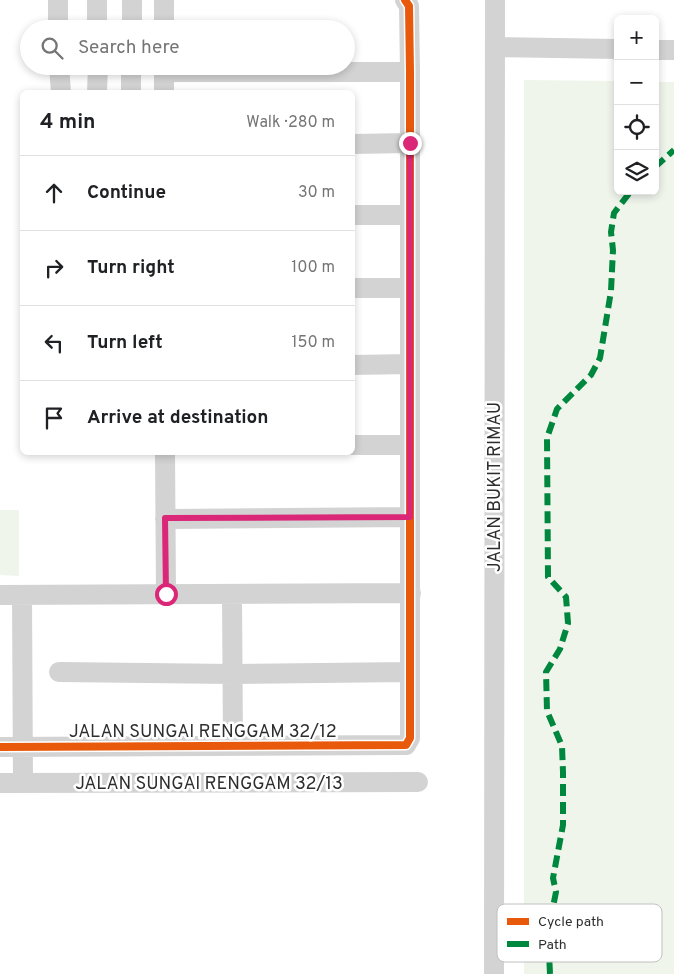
<!DOCTYPE html>
<meta charset="utf-8">
<style>
body{margin:0;font-family:Overpass,sans-serif;background:#f6f6f6;color:#202124}
.controls{position:absolute;right:15px;top:15px;display:grid;overflow:hidden;border-radius:8px;box-shadow:0 2px 8px #0003}
.controls button{width:45px;height:45px;display:grid;place-items:center;padding:0;border:0;border-bottom:1px solid #e0e0e0;background:#fff;color:#202124;font:25px sans-serif}
.stop{position:absolute;width:15px;height:15px;margin:-11px;border:4px solid #db2777;border-radius:50%;background:#fff}
.stop.end{background:#db2777;border-color:#fff;box-shadow:0 1px 5px #0008}
.list{margin:0;padding:0;list-style:none}
h2{display:flex;justify-content:space-between;align-items:center;height:65px;margin:0;padding:0 20px;font-size:21px}
h2 small{font-size:16px;font-weight:400;color:#757577}
.list li{display:grid;grid-template-columns:32px 1fr auto;gap:15px;align-items:center;box-sizing:border-box;height:75px;padding:0 20px;border-top:1px solid #e0e0e0}
.list b{display:block;font-size:19px;white-space:nowrap}
.list em{font-size:16px;font-style:normal;color:#757577}
.icon{flex:none;width:28px;height:28px;fill:none;stroke:currentColor;stroke-width:2;stroke-linecap:round;stroke-linejoin:round}
.map{position:relative;flex:none;width:674px;height:974px;overflow:hidden}
.search{position:absolute;background:#fff;box-shadow:0 2px 8px #0003;left:20px;top:20px;width:335px;height:55px;display:flex;align-items:center;gap:12px;box-sizing:border-box;padding:0 18px;border-radius:28px;color:#757577;font-size:19px}
.panel{position:absolute;background:#fff;box-shadow:0 2px 8px #0003;left:20px;top:90px;width:335px;height:365px;border-radius:8px}
.map>svg:first-child{display:block}
.green{fill:#f0f5ec}
.lines{fill:none;stroke-linecap:round;stroke-linejoin:round}
.minor{stroke:#d3d3d3;stroke-width:20}
.quiet{stroke:#00873e;stroke-width:6;stroke-dasharray:12 6;stroke-linecap:butt}
.cycleway-casing{stroke:#fff;stroke-width:11}
.cycleway{stroke:#e8590c;stroke-width:8}
.route{stroke:#db2777;stroke-width:6}
.labels{text-anchor:middle;stroke-width:5;stroke-linejoin:round;paint-order:stroke}
.street-label{font-size:18px;fill:#2e2e2e;stroke:#fff}
.key{fill:#fff;stroke:#c0c0c0;stroke-width:1}
.key-label{font-size:14px;fill:#2e2e2e}
</style>
<div class="map">
<svg width="674" height="974" viewBox="0 0 674 974">
<rect width="100%" height="100%" fill="#fff"/>
<path class="green" d="M524 80 618 81V191H655V82H674V974H524Z
M0 510H19V576L0 575Z"/>
<g class="lines">
<path class="minor" d="M58 0V29
M97 0V29
M132 29V0
M164 29V0
M495 47 618 49
M655 50H674
M59 66 61 92
M164 72H410
M97 92 98 66
M131 92V66
M164 92V66
M352 144 410 143
M352 215H410
M352 288H410
M352 365 410 364
M352 445H410
M165 452 166 594
M165 519 410 517
M0 595 411 593
M22 595 23 783
M232 595 233 745
M59 672 233 674 409 672
M0 747 406 745 410 738V72L409 6 405 0
M0 783 418 782
M494 974 495 0"/>
<path class="quiet" d="M655 167 674 150
M550 974 548 932 556 892 553 878 563 825V772L562 746 547 711 546 672 560 649 568 623 566 597 548 577 547 438 557 409 591 375 600 358 611 291 613 250 611 232 614 213 631 191"/>
<g class="cycleway-casing">
<path id="cycleway" d="M0 747 406 745 410 738V72L409 6 405 0"/>
</g>
<use href="#cycleway" class="cycleway"/>
</g>
<g class="lines">
<path class="route" d="M166 594 165 518 410 517V143"/>
</g>
<g class="labels">
<g class="street-label">
<text transform="translate(494 487) rotate(-90)" y="6">JALAN BUKIT RIMAU</text>
<text x="203" y="737">JALAN SUNGAI RENGGAM 32/12</text>
<text x="209" y="789">JALAN SUNGAI RENGGAM 32/13</text>
</g>
</g>
<rect x="497" y="904" width="165" height="58" rx="8" class="key"/>
<rect x="507" y="918" width="22" height="7" fill="#e8590c"/>
<rect x="507" y="941" width="22" height="6" fill="#00873e"/>
<g class="key-label">
<text x="538" y="926">Cycle path</text>
<text x="538" y="949">Path</text>
</g>
</svg>
<div class="controls">
<button>+</button>
<button>−</button>
<button><svg class="icon" aria-label="locate" viewBox="0 0 24 24"><circle cx="12" cy="12" r="6"/><path d="M12 2v4M12 18v4M2 12h4M18 12h4"/></svg></button>
<button><svg class="icon" aria-label="layers" viewBox="0 0 24 24"><path d="M12 4l9 5-9 5-9-5zM3 14l9 5 9-5"/></svg></button>
</div>
<div class="stop" style="left:166px;top:594px"></div>
<div class="stop end" style="left:410px;top:143px"></div>
<div class="search"><svg class="icon" aria-label="search" viewBox="0 0 24 24"><circle cx="10" cy="10" r="6"/><path d="M15 15l6 6"/></svg>Search here</div>
<section class="panel">
<h2>4 min<small>Walk · 280 m</small></h2>
<ul class="list">
<li><svg class="icon" aria-label="ahead" viewBox="0 0 24 24"><path d="M12 20V5M6 11l6-6 6 6"/></svg><div><b>Continue</b></div><em>30 m</em></li>
<li><svg class="icon" aria-label="right" viewBox="0 0 24 24"><path d="M7 20v-9h11M14 6l5 5-5 5"/></svg><div><b>Turn right</b></div><em>100 m</em></li>
<li><svg class="icon" aria-label="left" viewBox="0 0 24 24"><path d="M17 20v-9H6M10 6l-5 5 5 5"/></svg><div><b>Turn left</b></div><em>150 m</em></li>
<li><svg class="icon" aria-label="arrive" viewBox="0 0 24 24"><path d="M6 21V4h12l-3 4 3 4H6"/></svg><div><b>Arrive at destination</b></div></li>
</ul>
</section>
</div>
